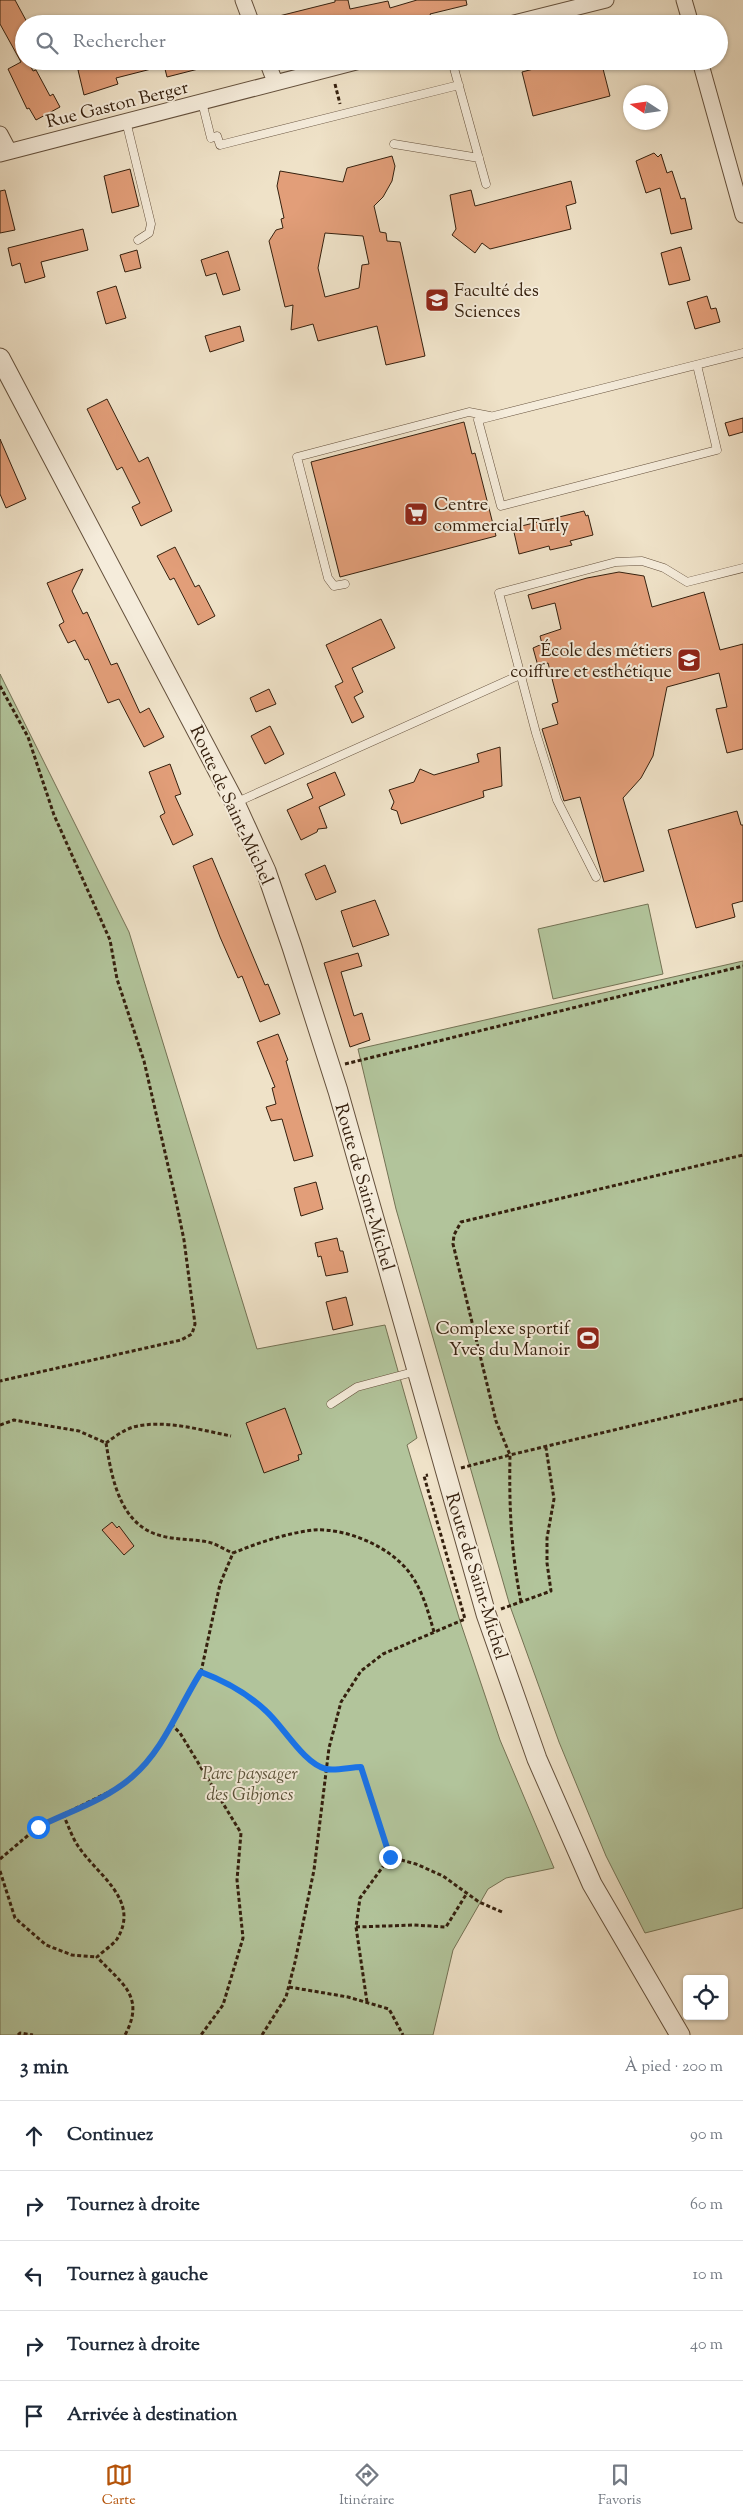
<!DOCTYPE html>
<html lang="fr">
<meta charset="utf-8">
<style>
body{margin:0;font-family:"Sorts Mill Goudy",serif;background:#f6f6f7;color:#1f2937}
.controls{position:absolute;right:15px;bottom:15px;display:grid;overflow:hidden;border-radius:5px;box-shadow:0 1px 4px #0004}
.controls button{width:45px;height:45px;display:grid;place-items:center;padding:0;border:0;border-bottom:1px solid #e0e1e3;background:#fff;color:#1f2937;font:25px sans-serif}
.compass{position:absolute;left:623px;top:85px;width:45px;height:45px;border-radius:50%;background:#fff;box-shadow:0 1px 4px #0004;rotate:282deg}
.stop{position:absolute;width:15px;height:15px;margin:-11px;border:4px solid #1a73e8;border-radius:50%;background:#fff}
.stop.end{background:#1a73e8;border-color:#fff;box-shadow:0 1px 5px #0008}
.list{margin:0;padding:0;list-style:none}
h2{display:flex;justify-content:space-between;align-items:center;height:65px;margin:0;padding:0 20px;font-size:21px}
h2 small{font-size:16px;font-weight:400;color:#747a83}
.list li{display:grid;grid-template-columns:32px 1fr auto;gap:15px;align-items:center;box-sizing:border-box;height:70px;padding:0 20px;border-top:1px solid #e0e1e3}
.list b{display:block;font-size:19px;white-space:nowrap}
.list em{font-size:16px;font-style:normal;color:#747a83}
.icon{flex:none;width:28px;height:28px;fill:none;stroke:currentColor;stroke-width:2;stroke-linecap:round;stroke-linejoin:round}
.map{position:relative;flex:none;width:743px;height:2035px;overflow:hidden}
.search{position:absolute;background:#fff;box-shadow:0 1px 4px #0004;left:15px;right:15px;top:15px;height:55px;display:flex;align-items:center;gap:12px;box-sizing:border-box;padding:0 18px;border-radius:28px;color:#747a83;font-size:19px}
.sheet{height:415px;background:#fff}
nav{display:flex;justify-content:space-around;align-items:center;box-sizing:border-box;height:70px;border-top:1px solid #e0e1e3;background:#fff;font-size:14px;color:#747a83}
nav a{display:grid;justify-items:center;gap:2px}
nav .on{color:#b45309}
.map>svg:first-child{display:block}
.green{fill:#b2c49b;stroke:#747254}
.building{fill:#e29e79;stroke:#35200e;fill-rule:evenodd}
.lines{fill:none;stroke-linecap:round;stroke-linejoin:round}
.service-casing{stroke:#64503c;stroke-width:9}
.minor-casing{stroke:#64503c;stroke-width:17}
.tertiary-casing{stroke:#64503c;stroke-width:21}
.path{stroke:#35200e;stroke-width:3;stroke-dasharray:4 2.5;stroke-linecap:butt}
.service{stroke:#f5ecdb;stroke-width:8}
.minor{stroke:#f5ecdb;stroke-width:15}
.tertiary{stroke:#f5ecdb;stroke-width:19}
.route{stroke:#1a73e8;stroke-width:6}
.labels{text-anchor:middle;stroke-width:4;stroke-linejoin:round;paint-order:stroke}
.street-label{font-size:18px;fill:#35200e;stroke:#f5ecdb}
.poi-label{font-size:18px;fill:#35200e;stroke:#f5ecdb;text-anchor:start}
.park-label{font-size:18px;font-style:italic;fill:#5a5138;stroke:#f5ecdb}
</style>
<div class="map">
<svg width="743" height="2035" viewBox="0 0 743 2035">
<rect width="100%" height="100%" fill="#efe2c8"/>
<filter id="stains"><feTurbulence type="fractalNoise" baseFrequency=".004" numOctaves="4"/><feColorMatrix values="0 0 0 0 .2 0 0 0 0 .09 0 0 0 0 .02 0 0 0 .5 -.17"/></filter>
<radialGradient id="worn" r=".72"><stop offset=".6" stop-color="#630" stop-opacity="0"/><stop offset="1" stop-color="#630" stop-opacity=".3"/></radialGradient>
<path class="green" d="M0 674 129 932 257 1349 385 1325 417 1438 407 1445 460 1621 500 1740 554 1868 506 1878 488 1889 453 1950 433 2035H0Z
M648 904 663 974 553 999 538 929Z
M743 961V1908L645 1933 606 1856 559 1742 510 1606 396 1209 358 1049Z"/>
<path class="building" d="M0 0H15L28 24H24V61H28L33 71 36 70 50 96 53 94 60 107 36 120 29 108 27 109 8 69 21 62 0 24Z
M335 0H348L350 9 388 1 390 8 417 0H466L467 5 430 14 432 19 416 24H268L267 19 335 2Z
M113 61H162L163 66 116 78 118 84 84 95 78 70Z
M163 61H209L210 66 167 77Z
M564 61H601L610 96 533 116 522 72Z
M654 153 658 157 661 154 667 173 672 171 681 199 685 198 692 229 671 234 660 188 646 193 636 161Z
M392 156 395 166 392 181 383 197 374 206 380 232 386 233 387 241 400 242 425 356 386 365 377 326 318 341 313 324 291 330 293 305 285 307 269 241 276 230 283 228 281 219 284 218 277 186 280 171 343 182 347 168ZM325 233 363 236 369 264 362 265 359 288 325 297 318 268Z
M130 169 139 206 112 213 104 176Z
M571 181 576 203 566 206 571 229 490 249 482 243 475 253 452 235 456 229 450 195 471 190 475 206Z
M5 190 15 230 0 233V191Z
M83 229 88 250 41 262 45 277 25 283 20 263 12 266 8 248Z
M681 247 690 280 669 285 661 253Z
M137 250 141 268 125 272 120 255Z
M228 251 240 290 223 295 216 273 206 276 201 260Z
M116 286 126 318 106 324 97 292Z
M707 296 711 309 716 308 720 322 695 329 687 302Z
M240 326 244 341 210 352 205 336Z
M107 399 139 462 148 457 172 511 141 526 132 507 140 503 122 467 117 470 87 409Z
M743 418V432L729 436 725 423Z
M464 422 472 454 475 453 496 536 340 577 311 462Z
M0 439 26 499 6 508 0 494Z
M584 511 586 516 588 515 593 535 570 541 572 545 550 550 549 546 519 554 513 528Z
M175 547 195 587 199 585 215 616 198 625 174 578 170 580 157 556Z
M83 569 72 591 83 614 87 612 111 665 117 663 140 713 149 708 164 737 144 747 119 699 108 703 88 659 85 660 75 640 68 643 59 625 64 622 47 583Z
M619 572 644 576 652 607 704 592 720 650 743 644V749L727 753 716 709 727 707 719 673 667 687 653 756 641 778 623 798 644 871 604 882 580 797 564 801 542 729 558 724 552 704 558 702 548 663 538 666 533 648 542 644 540 636 561 629 555 603 532 609 528 595 587 578Z
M381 619 395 648 352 668 363 692 354 697 364 717 352 723 335 686 343 682 326 645Z
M269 689 276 704 256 712 250 698Z
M270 726 284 754 265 764 251 736Z
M500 747 502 786 483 791 484 797 401 824 397 811 391 809 394 802 389 790 414 782 420 769 434 775 479 762 477 754Z
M170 764 181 794 175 796 193 835 173 845 160 816 165 813 149 772Z
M335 772 345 795 319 807 327 828 318 829 317 832 301 840 287 810 313 798 307 784Z
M737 811 741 825H743V901L732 904 735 917 696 928 668 830Z
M212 858 265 985 268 984 280 1014 260 1022 242 976 238 978 220 937 193 866Z
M325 865 336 892 316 900 305 874Z
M375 900 389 935 353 947 341 911Z
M358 953 362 966 341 972 354 1016 362 1013 370 1040 350 1047 324 963Z
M278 1034 288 1060 286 1061 313 1156 294 1161 282 1119 271 1121 266 1107 276 1104 272 1088 275 1087 257 1042Z
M316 1182 323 1209 301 1216 294 1188Z
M337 1238 340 1251H343L348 1272 326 1276 321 1256 318 1257 315 1243Z
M346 1297 353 1325 333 1330 326 1302Z
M285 1408 302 1454 298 1455 299 1460 264 1473 246 1423Z
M112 1522 117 1528 119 1526 134 1546 124 1555 102 1530Z"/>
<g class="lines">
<g class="service-casing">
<path id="service" d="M452 61 486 184
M202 102 211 138 217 136 220 145 459 85
M126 121 151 224 149 233 138 240
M394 144 479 158
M697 365 717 450 501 506 478 420 743 353
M345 584 334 586 328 578 297 457 469 412 490 416
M235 803 520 675
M596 877 557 800 536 733 499 593 616 562 642 561 664 568 687 582 743 568
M331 1404 357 1387 417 1371"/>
</g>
<g class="minor-casing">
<path id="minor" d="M243 0 252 24
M684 0 691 24
M510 24 606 0
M267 61 275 82
M700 61 743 215
M0 134 9 151
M0 154 360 61"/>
</g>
<g class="tertiary-casing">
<path id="tertiary" d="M0 358 235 803 266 871 292 947 338 1091 486 1614 537 1759 592 1884 680 2035"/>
</g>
<path class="path" d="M335 84 340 104
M0 686 28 737 54 815 110 940 117 979 144 1061 175 1196 184 1240 195 1324 192 1334 181 1340 0 1381
M345 1064 743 966
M0 1425 14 1420 79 1431 106 1443C112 1479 120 1526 162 1536 177 1540 193 1539 208 1542 217 1544 225 1550 233 1553
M106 1443C114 1437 124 1430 133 1427 165 1419 200 1430 231 1436
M461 1468 510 1455 496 1421 453 1244 454 1235 461 1222 743 1155
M521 1602C511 1551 509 1507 510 1455L743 1399
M501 1609 551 1591 547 1563V1538L554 1499 546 1448
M434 1632C428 1611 422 1589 409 1572 389 1546 346 1528 314 1530 286 1533 258 1543 233 1553L220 1584 201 1672C225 1681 247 1693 266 1711 283 1726 305 1764 326 1769 336 1771 351 1767 361 1767L390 1857 416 1864 443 1876 479 1902 502 1912
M171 1724 180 1733 241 1833 237 1880 243 1938 223 2005 201 2035
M63 1814C68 1825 72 1837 78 1846 97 1875 141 1900 117 1939 113 1945 103 1951 97 1957 121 1983 146 1996 125 2035
M0 1859 38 1827 115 1789 133 1777 155 1753 201 1672
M0 1871 15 1918 46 1945 72 1955 97 1957
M356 1927 414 1925 446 1927 467 1893
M289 1987 348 1997 389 2009 403 2035
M367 2002 356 1927 360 1898 390 1857
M18 2035 20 2033 33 2035
M262 2035 286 1997 295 1962 314 1870 329 1748 341 1702 361 1671 383 1654 465 1619 424 1476 428 1475"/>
<use href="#service" class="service"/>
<use href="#minor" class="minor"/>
<use href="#tertiary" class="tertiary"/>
</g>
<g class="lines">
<path class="route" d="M38 1827C68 1812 106 1800 132 1777 164 1750 179 1706 201 1672 225 1681 247 1693 266 1711 283 1726 304 1764 326 1769 336 1771 351 1767 361 1767L390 1857"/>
</g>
<defs>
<g id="university-square" transform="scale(1.25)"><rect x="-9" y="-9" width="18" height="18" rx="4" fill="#8f2418" stroke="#f5ecdb"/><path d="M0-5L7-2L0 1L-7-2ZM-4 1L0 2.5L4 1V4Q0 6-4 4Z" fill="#fff"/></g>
<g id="supermarket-square" transform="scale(1.25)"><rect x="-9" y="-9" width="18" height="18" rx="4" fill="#8f2418" stroke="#f5ecdb"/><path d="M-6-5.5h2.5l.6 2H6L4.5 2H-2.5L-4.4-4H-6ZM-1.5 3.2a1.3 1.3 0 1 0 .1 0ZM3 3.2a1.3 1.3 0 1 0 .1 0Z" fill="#fff"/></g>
<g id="school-square" transform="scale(1.25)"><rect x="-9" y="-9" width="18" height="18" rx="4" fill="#8f2418" stroke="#f5ecdb"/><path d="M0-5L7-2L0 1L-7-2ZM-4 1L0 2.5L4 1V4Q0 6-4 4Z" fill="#fff"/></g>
<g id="stadium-square" transform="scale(1.25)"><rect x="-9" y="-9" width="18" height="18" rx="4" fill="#8f2418" stroke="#f5ecdb"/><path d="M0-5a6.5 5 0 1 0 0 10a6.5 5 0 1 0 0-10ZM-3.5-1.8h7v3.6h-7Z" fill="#fff"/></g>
</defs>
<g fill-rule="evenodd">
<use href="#university-square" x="437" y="300"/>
<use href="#supermarket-square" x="416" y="514"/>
<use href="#school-square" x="689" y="660"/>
<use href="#stadium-square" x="588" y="1338"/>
</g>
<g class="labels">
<g class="street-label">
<text transform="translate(117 104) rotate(-14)" y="6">Rue Gaston Berger</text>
<text transform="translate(232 805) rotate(65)" y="6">Route de Saint-Michel</text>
<text transform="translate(365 1187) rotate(74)" y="6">Route de Saint-Michel</text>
<text transform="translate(477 1576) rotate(73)" y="6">Route de Saint-Michel</text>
</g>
<g class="poi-label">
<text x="454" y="296">Faculté des<tspan x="454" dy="21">Sciences</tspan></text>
<text x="434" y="510">Centre<tspan x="434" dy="21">commercial Turly</tspan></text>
<text x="672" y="656" text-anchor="end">École des métiers<tspan x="672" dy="21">coiffure et esthétique</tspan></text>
<text x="570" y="1334" text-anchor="end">Complexe sportif<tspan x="570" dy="21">Yves du Manoir</tspan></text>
</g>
<g class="park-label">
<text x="250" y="1779">Parc paysager<tspan x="250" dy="21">des Gibjoncs</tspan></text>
</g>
</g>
<rect width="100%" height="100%" filter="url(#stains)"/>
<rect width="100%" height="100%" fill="url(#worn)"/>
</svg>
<div class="controls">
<button><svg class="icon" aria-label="locate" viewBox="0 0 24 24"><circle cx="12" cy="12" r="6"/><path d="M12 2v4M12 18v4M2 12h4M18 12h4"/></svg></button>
</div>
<svg class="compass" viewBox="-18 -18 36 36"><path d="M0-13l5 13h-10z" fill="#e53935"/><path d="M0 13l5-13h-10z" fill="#747a83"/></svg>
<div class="stop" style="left:38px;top:1827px"></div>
<div class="stop end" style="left:390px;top:1857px"></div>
<div class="search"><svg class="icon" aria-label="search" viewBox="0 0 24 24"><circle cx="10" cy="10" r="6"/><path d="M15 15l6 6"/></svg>Rechercher</div>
</div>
<section class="sheet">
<h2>3 min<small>À pied · 200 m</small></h2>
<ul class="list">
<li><svg class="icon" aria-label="ahead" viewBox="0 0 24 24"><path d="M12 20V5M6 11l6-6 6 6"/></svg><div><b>Continuez</b></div><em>90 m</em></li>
<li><svg class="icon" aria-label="right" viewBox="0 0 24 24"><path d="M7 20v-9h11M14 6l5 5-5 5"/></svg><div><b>Tournez à droite</b></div><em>60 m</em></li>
<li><svg class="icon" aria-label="left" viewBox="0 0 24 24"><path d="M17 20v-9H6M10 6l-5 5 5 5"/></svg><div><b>Tournez à gauche</b></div><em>10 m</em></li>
<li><svg class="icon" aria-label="right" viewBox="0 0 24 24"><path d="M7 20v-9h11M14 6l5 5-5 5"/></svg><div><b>Tournez à droite</b></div><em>40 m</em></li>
<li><svg class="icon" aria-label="arrive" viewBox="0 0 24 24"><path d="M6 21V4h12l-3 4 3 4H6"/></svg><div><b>Arrivée à destination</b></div></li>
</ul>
</section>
<nav>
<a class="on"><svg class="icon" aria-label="map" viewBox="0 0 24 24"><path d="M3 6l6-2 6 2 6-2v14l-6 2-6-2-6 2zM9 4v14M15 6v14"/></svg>Carte</a>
<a><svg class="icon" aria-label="directions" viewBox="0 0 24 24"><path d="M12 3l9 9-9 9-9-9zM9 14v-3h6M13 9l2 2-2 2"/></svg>Itinéraire</a>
<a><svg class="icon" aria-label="saved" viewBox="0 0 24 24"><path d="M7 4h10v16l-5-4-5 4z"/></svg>Favoris</a>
</nav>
